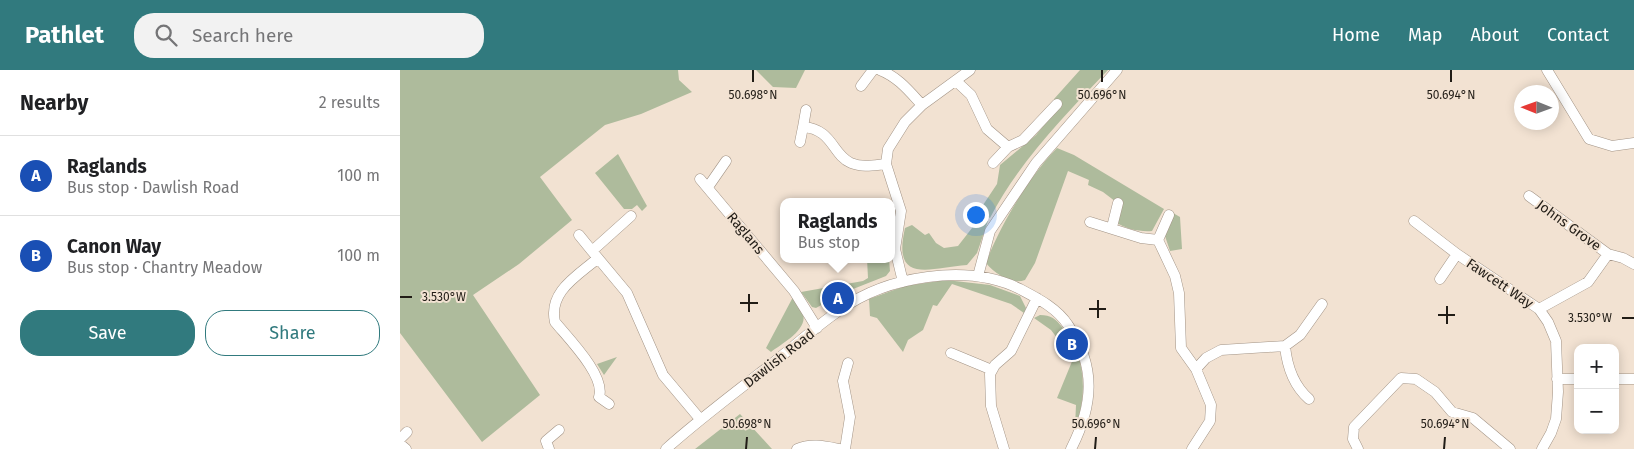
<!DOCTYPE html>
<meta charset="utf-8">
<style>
body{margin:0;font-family:"Fira Sans",sans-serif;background:#f2f2f2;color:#202124}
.controls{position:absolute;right:15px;bottom:15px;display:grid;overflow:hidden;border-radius:10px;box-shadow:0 2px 12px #0003}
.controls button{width:45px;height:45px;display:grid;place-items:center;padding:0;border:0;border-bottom:1px solid #e0e0e0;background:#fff;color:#202124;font:25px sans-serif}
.compass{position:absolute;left:1114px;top:15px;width:45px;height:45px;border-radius:50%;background:#fff;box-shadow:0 2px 12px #0003;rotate:271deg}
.you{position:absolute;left:575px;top:144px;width:18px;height:18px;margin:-12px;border:4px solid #fff;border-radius:50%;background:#1a73e8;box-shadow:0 0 0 8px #1a73e833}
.badge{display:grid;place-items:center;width:32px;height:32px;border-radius:50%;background:#317a7e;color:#fff;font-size:16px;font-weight:700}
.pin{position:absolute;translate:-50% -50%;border:2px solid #fff;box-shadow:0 1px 5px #0006}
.popup{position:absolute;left:380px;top:128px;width:115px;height:65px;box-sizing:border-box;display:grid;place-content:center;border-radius:10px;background:#fff;filter:drop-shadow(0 1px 4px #0005);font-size:16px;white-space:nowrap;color:#757577}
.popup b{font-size:19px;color:#202124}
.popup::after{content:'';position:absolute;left:50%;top:100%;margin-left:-10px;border:10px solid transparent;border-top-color:#fff}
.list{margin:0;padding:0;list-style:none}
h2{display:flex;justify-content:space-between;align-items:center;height:65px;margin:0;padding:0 20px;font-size:21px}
h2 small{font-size:16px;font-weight:400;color:#757577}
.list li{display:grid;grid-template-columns:32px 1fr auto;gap:15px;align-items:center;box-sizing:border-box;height:80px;padding:0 20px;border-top:1px solid #e0e0e0}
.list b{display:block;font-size:19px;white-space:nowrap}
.list p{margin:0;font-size:16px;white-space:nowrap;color:#757577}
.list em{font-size:16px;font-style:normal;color:#757577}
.actions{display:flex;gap:10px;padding:15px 20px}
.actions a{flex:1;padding:11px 0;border:1px solid #317a7e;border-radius:20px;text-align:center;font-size:18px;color:#317a7e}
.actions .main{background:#317a7e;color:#fff}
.icon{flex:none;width:28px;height:28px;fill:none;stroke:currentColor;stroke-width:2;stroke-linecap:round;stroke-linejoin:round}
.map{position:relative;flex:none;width:1234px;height:379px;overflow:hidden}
header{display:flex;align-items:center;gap:30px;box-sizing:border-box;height:70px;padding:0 25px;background:#317a7e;color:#fff}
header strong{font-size:24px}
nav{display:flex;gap:28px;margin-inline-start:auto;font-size:18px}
.search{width:350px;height:45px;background:#f2f2f2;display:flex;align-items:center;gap:12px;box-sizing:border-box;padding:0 18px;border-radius:20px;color:#757577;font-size:19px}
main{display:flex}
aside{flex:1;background:#fff}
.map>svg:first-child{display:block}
.green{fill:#aebb9c}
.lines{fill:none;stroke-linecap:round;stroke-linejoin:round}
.street-casing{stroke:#a29385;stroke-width:11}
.street{stroke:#fff;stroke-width:10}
.ticks{fill:none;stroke:#211c16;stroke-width:2}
.labels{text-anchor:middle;stroke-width:4;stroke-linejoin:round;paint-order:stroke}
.street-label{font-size:14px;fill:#211c16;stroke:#f2e2d2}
.ticks-label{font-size:12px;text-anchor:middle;fill:#211c16;stroke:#f2e2d2;stroke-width:4;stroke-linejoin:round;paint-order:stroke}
</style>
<header>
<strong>Pathlet</strong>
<div class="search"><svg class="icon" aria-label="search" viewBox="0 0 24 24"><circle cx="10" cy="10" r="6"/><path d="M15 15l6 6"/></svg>Search here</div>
<nav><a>Home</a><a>Map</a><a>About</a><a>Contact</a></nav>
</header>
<main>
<aside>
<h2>Nearby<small>2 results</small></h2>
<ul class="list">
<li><span class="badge" style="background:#1a4fb4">A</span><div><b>Raglands</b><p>Bus stop · Dawlish Road</p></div><em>100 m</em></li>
<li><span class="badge" style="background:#1a4fb4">B</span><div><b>Canon Way</b><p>Bus stop · Chantry Meadow</p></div><em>100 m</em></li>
</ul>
<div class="actions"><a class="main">Save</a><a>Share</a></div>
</aside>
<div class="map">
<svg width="1234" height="379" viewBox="0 0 1234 379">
<rect width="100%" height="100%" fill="#f2e2d2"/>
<path class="green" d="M0 0H278L279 10 292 22 241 44 205 55 140 107 172 150 119 194 73 225 140 325 82 372 0 263Z
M356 0H405L396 18 373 17Z
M680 0H708C665 45 618 93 590 148L579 141 597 114 600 95 636 65 657 39 654 29Z
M657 78 674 85 764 139 752 161C740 162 725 159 716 152L720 135 703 122 688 115 689 110 668 101 635 193 625 210C612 215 595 204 586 193 599 157 630 105 657 78Z
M218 84 247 136 242 141 237 135 232 139H224L195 103Z
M773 143 780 147 782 179 770 181 765 166Z
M579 149 588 151 577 183 567 195C529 198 492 215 505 158L512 155 525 165 529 163 536 173 544 178 558 176Z
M467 189H489L490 201 486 206 443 223 416 238 412 237 401 222 463 211 468 208Z
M546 210 590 215 620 226 626 238 624 243 611 234 552 214 537 236 533 235 523 260 508 270 503 282 477 248 470 246 469 229 505 216Z
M393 227C396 232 401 238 403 244 408 260 381 274 371 282L366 278Z
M640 245C651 245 656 249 662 257 686 285 688 325 675 357L676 335 657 328 673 289 651 260 634 248Z
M217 287 204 305 197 294Z
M340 344 372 379H295Z"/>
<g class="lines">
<g class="street-casing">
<path id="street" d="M480 0C498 7 509 21 522 35
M1147 0 1189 69 1212 76 1234 73
M556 11 571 25 587 59 608 77 623 70 657 34
M461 16 473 0
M406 40 403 57C433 59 432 85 451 93 463 98 475 95 486 94
M400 72 403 57
M593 93 608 77
M300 109 394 221 417 258
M308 117 326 91
M1129 126 1208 184 1223 188 1234 194
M769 145 758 170 775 206 779 223 781 278 796 299 811 335 810 351 792 379
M231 146 192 181 227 223 263 305 300 349
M1014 151 1057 184 1139 239 1148 252 1156 271 1158 322 1156 349 1151 363 1142 379
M690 152 741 168 758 170
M712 157 718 133
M179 165 192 181
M197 189C177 206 148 222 155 252 168 268 206 306 199 327L209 334
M578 206 590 161 636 93 717 0
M1040 209 1057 184
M503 212 495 179 501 141 486 94 488 79 505 52 522 35 570 0
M1139 239 1188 212 1208 184
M885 276C887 296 894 316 909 329
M551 283 592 300
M796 299 806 288 821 280 885 276 900 265 922 234
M1157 309H1178
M1215 309H1234
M0 369 7 362
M0 374 6 379
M149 379 146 371 159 360
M266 379C296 352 328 328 360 303 387 283 412 259 440 240 487 206 567 193 620 219 637 228 657 238 668 255 697 297 693 336 671 379
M397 379C411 373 424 376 439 379
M445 379 450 347 443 311 448 293
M604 379 591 336 590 304 595 295 611 281 637 228
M958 379 953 369 954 357 1001 308 1016 309 1035 322 1052 342 1073 348 1110 379"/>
</g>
<use href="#street" class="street"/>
</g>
<path class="ticks" d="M353 12V0M702 12V0M1051 12V0M0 227H12M340 233H358M689 239H706M349 242V224M1038 245H1055M698 248V230M1222 248H1234M1047 254V236M346 379 347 367M695 379 696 367M1044 379 1045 367"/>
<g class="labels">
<g class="street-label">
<text transform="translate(1169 155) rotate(36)" y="5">Johns Grove</text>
<text transform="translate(346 163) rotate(50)" y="5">Raglans</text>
<text transform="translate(1100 213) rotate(34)" y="5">Fawcett Way</text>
<text transform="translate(379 288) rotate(-38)" y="5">Dawlish Road</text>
</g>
</g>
<g class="ticks-label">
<text x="353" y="29">50.698°N</text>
<text x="702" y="29">50.696°N</text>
<text x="1051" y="29">50.694°N</text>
<text x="44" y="231">3.530°W</text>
<text x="1190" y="252">3.530°W</text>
<text x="347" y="358">50.698°N</text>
<text x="696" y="358">50.696°N</text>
<text x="1045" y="358">50.694°N</text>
</g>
</svg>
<div class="controls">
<button>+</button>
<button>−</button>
</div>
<svg class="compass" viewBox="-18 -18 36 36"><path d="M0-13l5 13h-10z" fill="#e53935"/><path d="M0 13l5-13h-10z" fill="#757577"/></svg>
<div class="you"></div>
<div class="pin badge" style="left:438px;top:228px;background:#1a4fb4">A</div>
<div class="popup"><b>Raglands</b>Bus stop</div>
<div class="pin badge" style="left:672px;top:274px;background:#1a4fb4">B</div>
</div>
</main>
